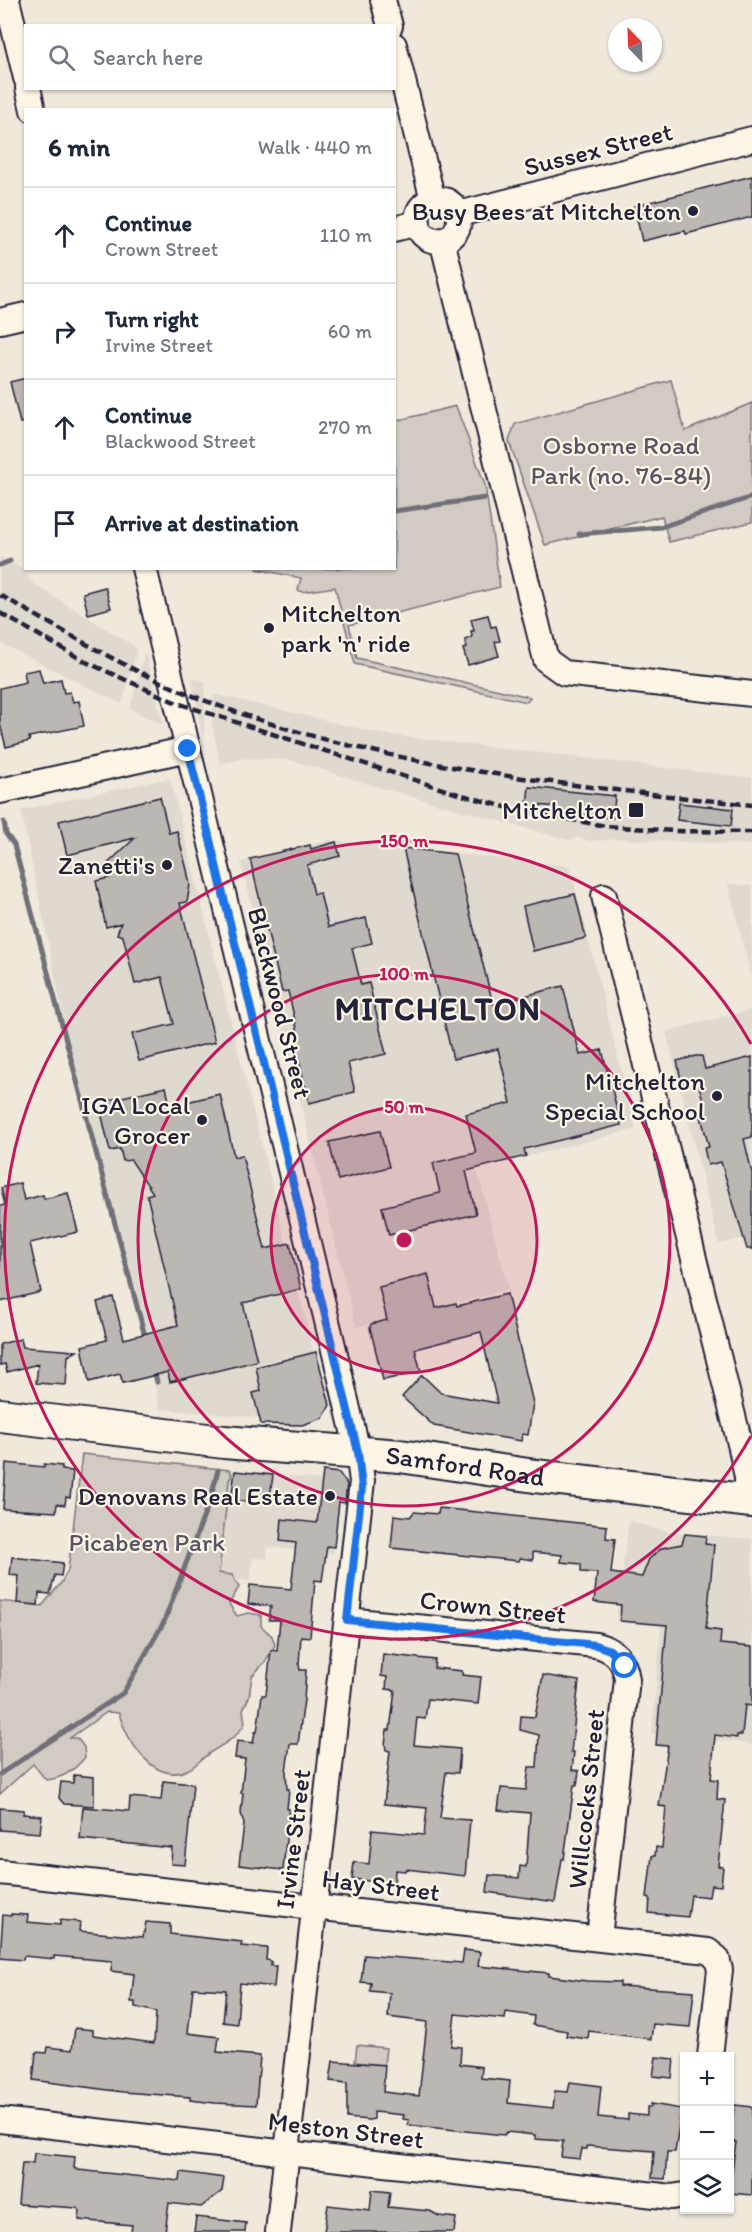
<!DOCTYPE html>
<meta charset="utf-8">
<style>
body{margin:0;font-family:Itim,sans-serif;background:#f6f6f7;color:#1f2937}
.controls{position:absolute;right:18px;bottom:18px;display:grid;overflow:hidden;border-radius:0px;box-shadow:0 2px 4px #0004}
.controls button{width:54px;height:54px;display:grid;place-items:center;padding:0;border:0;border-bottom:2px solid #e0e1e3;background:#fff;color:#1f2937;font:30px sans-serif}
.compass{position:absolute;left:608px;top:18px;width:54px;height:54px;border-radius:50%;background:#fff;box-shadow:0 2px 4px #0004;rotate:337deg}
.stop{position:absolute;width:18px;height:18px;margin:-14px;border:4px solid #1a73e8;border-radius:50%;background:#fff}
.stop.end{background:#1a73e8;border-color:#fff;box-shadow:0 2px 6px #0008}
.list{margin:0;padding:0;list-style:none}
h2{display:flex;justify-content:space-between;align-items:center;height:78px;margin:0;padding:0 24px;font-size:26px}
h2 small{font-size:20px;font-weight:400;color:#747a83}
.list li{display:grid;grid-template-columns:39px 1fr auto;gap:18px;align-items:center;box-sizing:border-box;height:96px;padding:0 24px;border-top:2px solid #e0e1e3}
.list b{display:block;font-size:22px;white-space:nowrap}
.list p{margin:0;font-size:20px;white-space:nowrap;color:#747a83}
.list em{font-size:20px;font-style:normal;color:#747a83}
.icon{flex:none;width:33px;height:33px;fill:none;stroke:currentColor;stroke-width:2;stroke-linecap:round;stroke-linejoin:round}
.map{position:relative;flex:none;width:752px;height:2232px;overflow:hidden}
.search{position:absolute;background:#fff;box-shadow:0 2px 4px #0004;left:24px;top:24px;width:372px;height:66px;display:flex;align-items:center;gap:15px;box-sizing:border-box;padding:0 21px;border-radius:0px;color:#747a83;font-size:22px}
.panel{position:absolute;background:#fff;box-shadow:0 2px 4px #0004;left:24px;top:108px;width:372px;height:462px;border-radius:0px}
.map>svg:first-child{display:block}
.built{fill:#e0d9cf}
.green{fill:#d1cbc3;stroke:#7a767f;stroke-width:1.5}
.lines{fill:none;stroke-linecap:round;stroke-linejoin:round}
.stream{stroke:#716f79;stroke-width:5}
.building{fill:#bcb7b3;stroke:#22223b;stroke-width:1.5}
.minor-casing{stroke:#22223b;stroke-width:28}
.major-casing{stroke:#22223b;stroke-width:36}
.minor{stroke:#fcf5e5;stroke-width:24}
.major{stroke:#fcf5e5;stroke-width:32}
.rail{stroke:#22223b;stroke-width:4.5;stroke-dasharray:9 4.5;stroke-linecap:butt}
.route{stroke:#1a73e8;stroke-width:8}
.ring{fill:none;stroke:#c2185b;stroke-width:3}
.poi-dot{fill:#22223b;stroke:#fcf5e5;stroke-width:2}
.labels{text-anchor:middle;stroke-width:4.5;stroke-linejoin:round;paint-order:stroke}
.street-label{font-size:26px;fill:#22223b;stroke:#fcf5e5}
.poi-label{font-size:26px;fill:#22223b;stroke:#fcf5e5;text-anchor:end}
.park-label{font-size:26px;fill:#575564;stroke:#fcf5e5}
.district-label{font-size:32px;font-weight:bold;letter-spacing:1.5px;fill:#22223b;stroke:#fcf5e5}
.centre{fill:#c2185b;stroke:#fcf5e5;stroke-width:3}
.ring-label{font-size:18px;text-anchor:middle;font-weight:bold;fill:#c2185b;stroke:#fcf5e5;stroke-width:4.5;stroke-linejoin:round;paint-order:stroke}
</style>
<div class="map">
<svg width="752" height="2232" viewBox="0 0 752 2232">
<rect width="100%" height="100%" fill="#efe8db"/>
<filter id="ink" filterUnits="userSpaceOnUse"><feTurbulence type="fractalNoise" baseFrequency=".0167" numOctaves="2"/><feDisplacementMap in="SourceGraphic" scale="12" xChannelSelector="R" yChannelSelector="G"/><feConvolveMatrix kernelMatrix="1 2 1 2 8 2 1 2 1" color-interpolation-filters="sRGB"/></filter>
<g filter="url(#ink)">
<path class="built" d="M0 556 25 570 27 577 35 585 134 646 137 650 122 704 0 643Z
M145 652 163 725 130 709Z
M192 678 205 681 204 750Z
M214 694 382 734 752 778V845L619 839 590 841 577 837 569 840 384 789 291 760 247 758 220 764 212 723Z
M170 778 327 1406 299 1421 160 1409 143 1332 75 1074 21 810Z
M330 840 570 866 636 1129 477 1169 509 1290 356 1327 241 862Z
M728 884 752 886V981Z
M752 1010V1236L719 1244 666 1031Z
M230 1470 334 1481 341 1490 333 1554 268 1547 267 1559 253 1558 250 1581 218 1578Z
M629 1521 673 1533 752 1539V1744L652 1734 661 1626 616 1621Z"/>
<path class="green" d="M671 380 685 431 752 403V522L669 542 662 516 545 545 509 441 515 424Z
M456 406 485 485 500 587 349 625 357 658 530 697 527 702 355 664 335 587 302 592 298 590 301 578 256 569 394 568 395 421Z
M82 1454 230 1470 232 1475 229 1480 219 1573 232 1575 239 1587 229 1604 237 1616 249 1613 261 1615V1626L272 1636 275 1645 265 1662 252 1676 249 1697 243 1710 245 1723C237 1738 225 1743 211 1752 203 1757 197 1765 189 1769 155 1787 126 1740 119 1713L107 1712 70 1738H77L84 1747 85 1757C75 1770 62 1779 46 1780L33 1764 0 1794V1601L42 1606 61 1583 68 1570Z
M357 2045 386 2048 384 2065 355 2062Z"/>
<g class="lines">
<path class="stream" d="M394 511 485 498
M579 534 661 527 752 497
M0 565 10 561
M4 822 6 834 14 845 146 1340
M154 1369 157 1382
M0 1774 123 1693 164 1622 211 1497 218 1470"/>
</g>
<path class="building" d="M752 176V217L686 234 685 231 642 241 634 206Z
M26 378V422L20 423 10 382Z
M105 587 111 608 88 614 83 593Z
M488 615 491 627 496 626 500 641 495 642 499 656 468 665 463 649 467 648 465 640 472 637 471 631H474L471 619Z
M39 669 43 683 61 679 64 693 70 692 73 702 79 701 84 726 29 737 30 741 6 747 0 724V688L26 682 24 672Z
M529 787 615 796 613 818 556 811V807L527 804Z
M160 797 169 833 177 831 187 870 190 885 187 902 180 903 215 1042 139 1061 132 1034 174 1024 162 977 135 984 123 936 117 934 121 923 106 927 96 881 109 878 101 870 135 838 67 855 59 821Z
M679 803 733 809 731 826 677 820Z
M336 842 340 856 307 865 314 894 320 893 328 927 366 918 372 943 352 948 361 985 369 983 386 1054 348 1063 355 1092 309 1103 294 1039 299 1037 288 991 282 992 250 859 310 845 311 849Z
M403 848 455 854 493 1004 563 986 580 1055 602 1050 621 1125 524 1149 526 1156 466 1171 476 1214 389 1235 382 1207 440 1193 433 1163 476 1153 466 1114 511 1103 498 1049 453 1059Z
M575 894 586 938 533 951 523 906Z
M696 1056H702L705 1069 752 1057V1137L744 1139 752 1173V1249H747L721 1162 708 1165 704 1148 709 1147 699 1109 705 1107 698 1082 682 1085 677 1061Z
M166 1087 170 1106 220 1094 234 1157 242 1155 265 1249 290 1243 301 1289 243 1303 257 1361 170 1382 168 1372 123 1383 120 1374 89 1382 82 1346 107 1340 97 1302 113 1297 124 1339 178 1325 147 1195 153 1193 131 1160 123 1161 120 1149 110 1151 101 1112 111 1110 109 1100Z
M380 1131 389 1167 338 1180 329 1142Z
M20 1183 24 1200 43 1195 44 1199 68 1193 78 1232 30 1243 41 1292 0 1302V1206L5 1205 1 1188Z
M428 1274 436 1308 456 1303 457 1306 507 1294 533 1403 528 1435 522 1434 521 1441 434 1426 402 1397 422 1375 441 1393 497 1403 481 1332 415 1349 421 1372 383 1380 370 1328 371 1324 387 1320 379 1287Z
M21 1339 23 1347 77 1351 68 1356 66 1385 36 1383 38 1364 7 1372 5 1364 0 1365V1344Z
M316 1352 330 1405 323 1418 302 1425 261 1424 253 1393 261 1391 256 1367Z
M6 1463 44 1467V1464L62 1466V1470L73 1471 70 1498 66 1497 65 1505 57 1504 56 1512 3 1509Z
M235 1471 273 1475 269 1504 231 1500Z
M323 1471 339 1473 347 1484 345 1503 339 1502 334 1547 327 1546 322 1581 315 1580 310 1637 301 1636 299 1664 300 1670H306L304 1700 298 1744H290L286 1771 287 1789H289L287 1809H289L283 1870 239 1865 244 1824 241 1813 243 1793H241L245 1759 235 1758 237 1741 253 1743 255 1732H257L262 1695H266L271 1650 277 1651 280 1620H269L271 1606 248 1604 250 1585 291 1589 296 1543 280 1541 282 1519 317 1523Z
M439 1508 607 1526 606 1538 615 1539 611 1573 642 1577 649 1559 662 1548 682 1544 685 1534 706 1536 705 1544 714 1545 706 1629 721 1631 720 1644 752 1647V1706L745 1705 742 1735H737V1738L715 1735 711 1779 718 1780 717 1799 725 1800 718 1866 723 1867 721 1886 711 1885 709 1897 691 1895 688 1917 649 1913 650 1898 647 1897 652 1856H655L656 1847 662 1848 666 1807 659 1806 668 1746 656 1745 667 1625 620 1621 621 1605 594 1602 597 1573 581 1572V1564L561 1562 562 1555 533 1552V1560L520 1558 519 1561 391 1548 394 1515 410 1517 414 1512 438 1514Z
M12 1557 63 1563 61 1576 55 1575 50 1594 39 1593 38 1605 17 1603 19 1576 10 1575Z
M383 1654 435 1660 434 1668 462 1671V1675L481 1677 478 1704 428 1699 425 1719 417 1718 414 1745 460 1749 458 1773 446 1772 440 1818 470 1820 465 1876 406 1869 405 1871 395 1870 394 1884 352 1879 354 1862 369 1864 372 1830 424 1835 427 1808 384 1804 390 1751 386 1750 385 1744 387 1730H390L395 1690 386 1689 387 1677 381 1676Z
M543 1675 579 1681 571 1752H574L572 1770 579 1771 577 1785H574L564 1859H562L555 1902 487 1892 489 1875 519 1878 520 1866 526 1867 530 1813 498 1810 501 1788 526 1790 529 1767H537L539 1735 520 1730 521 1716 535 1717Z
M74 1775 94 1777V1806L64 1804 59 1798 61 1782 73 1783Z
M163 1781 193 1784 185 1865 171 1864 172 1848 80 1839 83 1807 129 1811 130 1797 161 1800Z
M0 1808 24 1810 23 1814 42 1816 40 1833 0 1830Z
M11 1914 28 1915 27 1922 60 1925V1920L80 1922 79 1931 143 1937 146 1922 170 1924V1934L242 1942 241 1946 267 1948 266 1960 271 1961V1966H276L274 1987 240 1983 237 2024 223 2022 226 1990 193 1988 188 2033 219 2037 217 2052 260 2056 256 2105 215 2103 190 2100V2097L123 2092 33 2080 36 2052 47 2053 48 2047 72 2050 75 2028 93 2030V2035L154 2043 156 2012 135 2007V2002H131L134 1974 111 1971 112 1961 54 1956V1959L24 1956 23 1960 0 1958 3 1915 11 1916Z
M464 1950 480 1952 478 1966 549 1973V1976L587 1981 620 1982V1986L694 1991 690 2027 653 2024 651 2039 589 2031 588 2039 566 2036 567 2031 533 2025 534 2016 506 2012 505 2019 455 2014 451 2046 461 2047 460 2064 482 2067 481 2078 510 2081 508 2103 553 2108 555 2091 568 2092 570 2082 601 2086 598 2117 628 2120V2114L647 2116V2107H651V2104L682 2109 675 2152H667L665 2179 652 2178 654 2151 587 2146V2149H582L580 2159 561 2157 563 2141 535 2139V2135L507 2132 504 2135 408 2125 409 2120 403 2119 404 2115 374 2112V2119L369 2120 347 2118V2083L330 2081 333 2061 385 2065 383 2092 419 2096 427 2022 388 2017 390 1993 370 1991 371 1983 361 1982 364 1955 462 1963Z
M656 2057 674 2059 672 2078 653 2076Z
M735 2105 752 2107V2195L729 2193 736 2142 729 2141V2128Z
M34 2153 75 2157 74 2168 78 2170 180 2181 181 2172 224 2178 222 2191 201 2207 169 2203 165 2232H131L132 2225 79 2220 80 2211 77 2208 18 2204 22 2163H33Z
M372 2190 390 2192 388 2207 430 2211 439 2216 456 2218 454 2232H324L328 2205 370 2210Z
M196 2217 246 2223 245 2232H194Z"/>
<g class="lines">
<g class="minor-casing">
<path id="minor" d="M7 0 26 78
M383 0 390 26
M394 45 433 200
M28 88 33 110
M417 220a21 21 0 1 1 42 0a21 21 0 1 1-42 0Z
M459 214 752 139
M394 229 418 223
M442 240 546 660 564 673 752 694
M0 321 26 315
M144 568 336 1358 358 1452 362 1481 278 2232
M0 791 188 749
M604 896 741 1448 747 1477V1501
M347 1620 596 1645C615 1650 624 1659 627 1679L599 1938
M0 1872 708 1951 717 1958 720 1970 710 2056
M0 2120 672 2197 684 2195"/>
</g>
<g class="major-casing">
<g id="major">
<path id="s1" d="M0 1415 224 1442 400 1456 535 1476 752 1501"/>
</g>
</g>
<use href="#minor" class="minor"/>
<use href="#major" class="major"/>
<path class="rail" d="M0 595C57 627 112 661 172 687 358 767 553 783 752 805
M0 613 86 662 177 703 455 793 516 810 606 826 673 831 752 832"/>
</g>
</g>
<g class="lines" filter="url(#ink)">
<path class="route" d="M188 749 358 1452 362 1488 347 1620 596 1645 610 1650 625 1666"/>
</g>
<circle cx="404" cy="1240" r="133" fill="#c2185b" fill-opacity=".12"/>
<g class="ring">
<circle cx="404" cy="1240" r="133"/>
<circle cx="404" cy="1240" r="266"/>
<path d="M751 1436A399 399 0 1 1 751 1044"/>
</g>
<g class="poi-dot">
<circle cx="693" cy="211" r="6"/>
<circle cx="269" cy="628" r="6"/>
<rect x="628" y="802" width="16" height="16" rx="3"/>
<circle cx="167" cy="865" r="6"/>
<circle cx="717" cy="1096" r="6"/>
<circle cx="202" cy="1120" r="6"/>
<circle cx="330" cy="1496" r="6"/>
</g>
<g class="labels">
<g class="street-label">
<text transform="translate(598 149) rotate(-14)" y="9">Sussex Street</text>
<text transform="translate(280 1003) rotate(76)" y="9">Blackwood Street</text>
<text dy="9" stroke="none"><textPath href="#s1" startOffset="468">Samford Road</textPath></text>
<text transform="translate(493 1607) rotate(6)" y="9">Crown Street</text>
<text transform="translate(586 1799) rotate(-84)" y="9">Willcocks Street</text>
<text transform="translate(293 1839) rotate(-83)" y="9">Irvine Street</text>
<text transform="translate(381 1885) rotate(7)" y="9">Hay Street</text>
<text transform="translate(346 2130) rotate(7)" y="9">Meston Street</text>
</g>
<g class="poi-label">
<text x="681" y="220">Busy Bees at Mitchelton</text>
<text x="281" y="622" text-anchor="start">Mitchelton<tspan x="281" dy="30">park 'n' ride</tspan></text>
<text x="622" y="819">Mitchelton</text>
<text x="155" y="874">Zanetti's</text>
<text x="705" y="1090">Mitchelton<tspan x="705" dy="30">Special School</tspan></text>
<text x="190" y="1114">IGA Local<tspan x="190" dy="30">Grocer</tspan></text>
<text x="318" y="1505">Denovans Real Estate</text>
</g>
<g class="park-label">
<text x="621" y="454">Osborne Road<tspan x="621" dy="30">Park (no. 76-84)</tspan></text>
<text x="147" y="1551">Picabeen Park</text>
</g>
<g class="district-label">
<text x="438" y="1020">MITCHELTON</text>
</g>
</g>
<circle cx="404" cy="1240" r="9" class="centre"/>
<g class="ring-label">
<text x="404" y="847">150 m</text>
<text x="404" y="980">100 m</text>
<text x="404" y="1113">50 m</text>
</g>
</svg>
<div class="controls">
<button>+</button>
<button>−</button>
<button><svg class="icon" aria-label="layers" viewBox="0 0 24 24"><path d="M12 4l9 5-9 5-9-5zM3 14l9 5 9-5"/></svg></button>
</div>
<svg class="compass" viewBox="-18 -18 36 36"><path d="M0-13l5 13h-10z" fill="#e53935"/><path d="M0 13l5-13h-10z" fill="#747a83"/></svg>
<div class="stop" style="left:625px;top:1666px"></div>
<div class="stop end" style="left:188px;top:749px"></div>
<div class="search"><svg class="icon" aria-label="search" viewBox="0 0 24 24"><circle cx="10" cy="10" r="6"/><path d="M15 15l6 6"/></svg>Search here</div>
<section class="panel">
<h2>6 min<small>Walk · 440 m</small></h2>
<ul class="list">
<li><svg class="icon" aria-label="ahead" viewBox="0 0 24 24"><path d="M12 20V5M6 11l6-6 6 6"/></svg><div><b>Continue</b><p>Crown Street</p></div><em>110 m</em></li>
<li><svg class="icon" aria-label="right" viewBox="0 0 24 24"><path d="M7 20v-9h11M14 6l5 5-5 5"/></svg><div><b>Turn right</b><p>Irvine Street</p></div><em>60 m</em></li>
<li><svg class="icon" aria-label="ahead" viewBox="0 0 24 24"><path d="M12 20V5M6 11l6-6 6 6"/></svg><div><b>Continue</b><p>Blackwood Street</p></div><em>270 m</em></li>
<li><svg class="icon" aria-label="arrive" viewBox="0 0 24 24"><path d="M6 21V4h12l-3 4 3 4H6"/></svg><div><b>Arrive at destination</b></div></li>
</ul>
</section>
</div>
